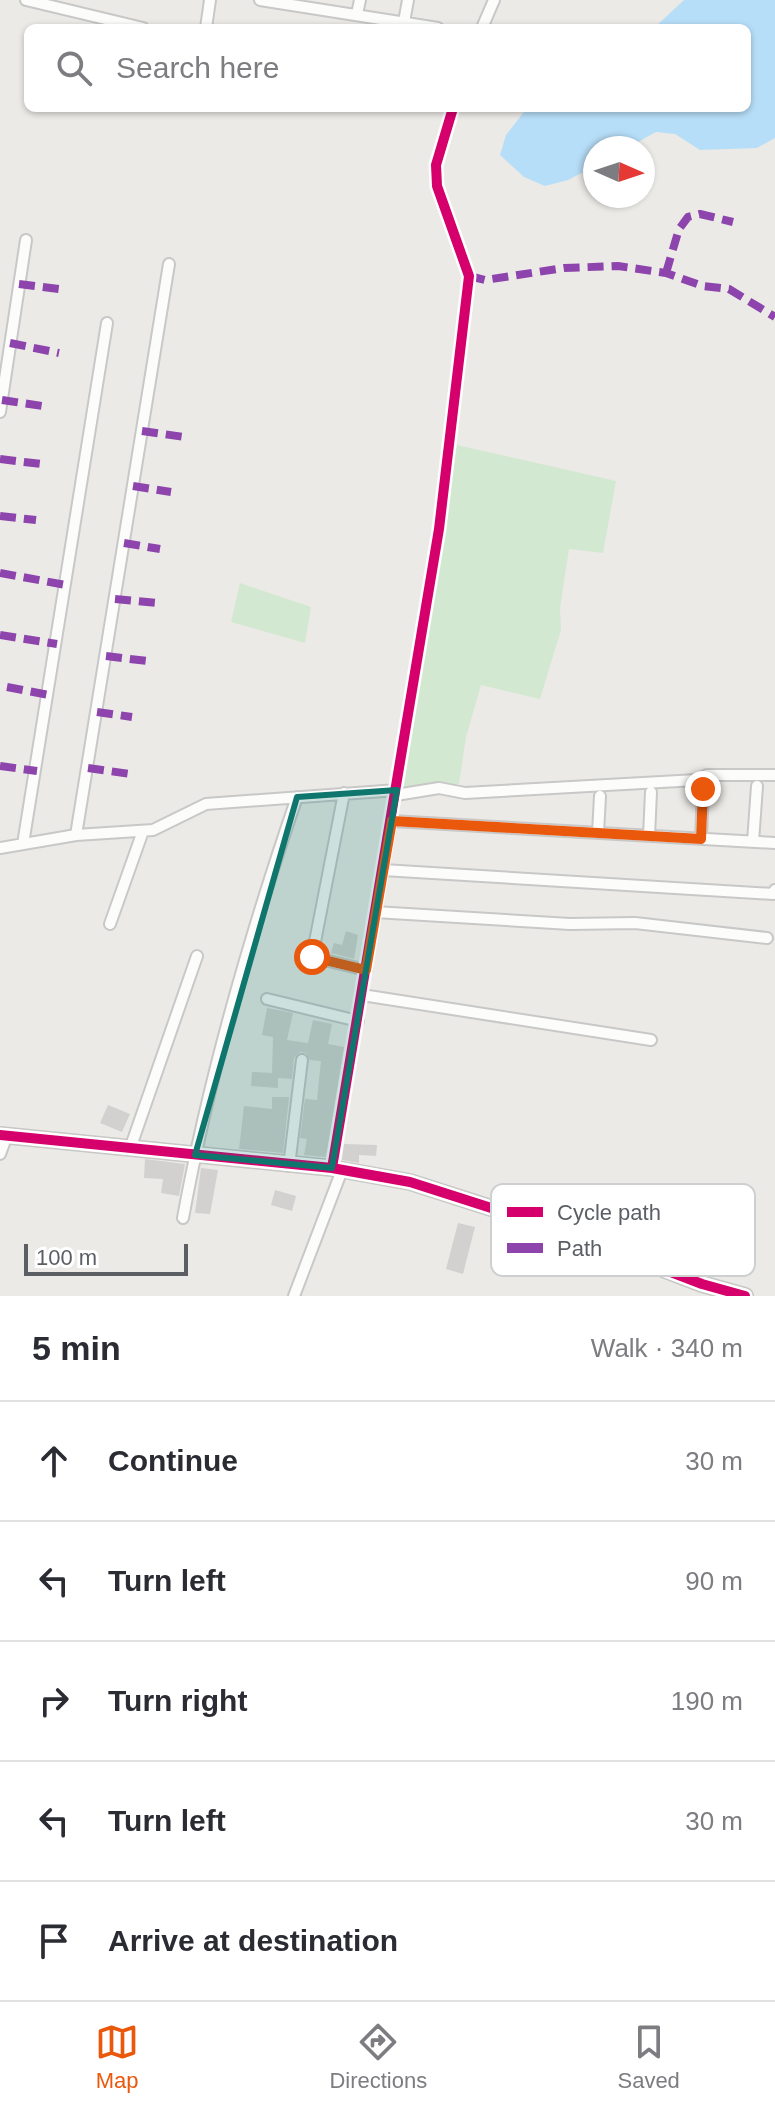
<!DOCTYPE html>
<meta charset="utf-8">
<style>
body{margin:0;font-family:Helvetica,sans-serif;background:#f7f7f7;color:#2b2b33}
.compass{position:absolute;left:583px;top:136px;width:72px;height:72px;border-radius:50%;background:#fff;box-shadow:0 2px 6px #0004;rotate:93deg}
.scale{position:absolute;left:24px;bottom:20px;width:164px;box-sizing:border-box;padding-left:8px;border:4px solid #5b5f64;border-top:0;font-size:22px;line-height:28px;white-space:nowrap;color:#5b5f64;-webkit-text-stroke:6px #fff;paint-order:stroke}
.stop{position:absolute;width:24px;height:24px;margin:-18px;border:6px solid #ea580c;border-radius:50%;background:#fff}
.stop.end{background:#ea580c;border-color:#fff;box-shadow:0 2px 8px #0008}
.list{margin:0;padding:0;list-style:none}
h2{display:flex;justify-content:space-between;align-items:center;height:104px;margin:0;padding:0 32px;font-size:34px}
h2 small{font-size:26px;font-weight:400;color:#7c7c81}
.list li{display:grid;grid-template-columns:52px 1fr auto;gap:24px;align-items:center;box-sizing:border-box;height:120px;padding:0 32px;border-top:2px solid #e1e1e2}
.list b{display:block;font-size:30px;white-space:nowrap}
.list em{font-size:26px;font-style:normal;color:#7c7c81}
.icon{flex:none;width:44px;height:44px;fill:none;stroke:currentColor;stroke-width:2;stroke-linecap:round;stroke-linejoin:round}
.map{position:relative;flex:none;width:775px;height:1296px;overflow:hidden}
.search{position:absolute;background:#fff;box-shadow:0 2px 6px #0004;left:24px;right:24px;top:24px;height:88px;display:flex;align-items:center;gap:20px;box-sizing:border-box;padding:0 28px;border-radius:12px;color:#7c7c81;font-size:30px}
.sheet{height:704px;background:#fff}
nav{display:flex;justify-content:space-around;align-items:center;box-sizing:border-box;height:112px;border-top:2px solid #e1e1e2;background:#fff;font-size:22px;color:#7c7c81}
nav a{display:grid;justify-items:center;gap:4px}
nav .on{color:#ea580c}
.map>svg:first-child{display:block}
.green{fill:#d3e8d0}
.water{fill:#b7def8}
.building{fill:#d2d1cf}
.lines{fill:none;stroke-linecap:round;stroke-linejoin:round}
.street-casing{stroke:#c8c8c8;stroke-width:14}
.secondary-casing{stroke:#c7c7c6;stroke-width:18}
.street{stroke:#fcfcfb;stroke-width:10}
.secondary{stroke:#fcfcfb;stroke-width:14}
.quiet{stroke:#8e44ad;stroke-width:8;stroke-dasharray:16 8;stroke-linecap:butt}
.cycleway-casing{stroke:#fff;stroke-width:15}
.cycleway{stroke:#d6006c;stroke-width:10}
.route{stroke:#ea580c;stroke-width:10}
.marked{fill:#0f766e;fill-opacity:0.2;stroke:#0f766e;stroke-width:6;stroke-linejoin:round}
.key{fill:#fff;stroke:#cecfd0;stroke-width:2}
.key-label{font-size:22px;fill:#5b5f64}
</style>
<div class="map">
<svg width="775" height="1296" viewBox="0 0 775 1296">
<rect width="100%" height="100%" fill="#ebeae6"/>
<path class="green" d="M457 445 616 481 603 553 569 549 560 608 561 630 540 699 481 685 466 737 459 784 404 787Z
M240 583 311 607 305 643 231 622Z"/>
<path class="water" d="M684 0H775V138L757 148 700 150 675 134 656 132 627 148H595V166L568 180 545 186 524 177 500 155 506 135 527 108H747V28H654Z"/>
<path class="building" d="M346 931 358 935 354 959 331 953 334 943 342 945Z
M267 1008 293 1013 287 1040 308 1043 313 1020 332 1024 328 1044 344 1047 326 1157 304 1155 307 1139 300 1138 305 1099 317 1100 321 1061 310 1060 306 1053 300 1052 294 1058 292 1079 278 1078V1088L251 1086 252 1072 272 1073 273 1037 262 1035Z
M272 1097H289L283 1153 239 1149 244 1106 272 1109Z
M108 1105 130 1114 122 1132 100 1123Z
M344 1144 377 1145 376 1156 359 1155V1163L342 1160Z
M145 1159 185 1164 179 1196 161 1193 163 1179 144 1178Z
M201 1168 218 1170 210 1214 195 1213Z
M275 1190 296 1196 292 1211 271 1205Z
M458 1223 475 1227 463 1274 446 1269Z"/>
<g class="lines">
<g class="street-casing">
<path id="street" d="M26 0 143 28
M260 0 438 28
M357 14 360 0
M404 22 408 0
M206 28 210 0
M482 28 494 0
M0 412 26 240
M344 793 312 957 366 970
M396 795 439 788 465 793 697 780 707 775H775
M392 821 775 843
M598 833 600 796
M76 835 169 264
M649 836 651 792
M701 839 703 789
M753 842 757 786
M23 844 107 323
M0 848 76 835 153 830 206 804 397 790
M383 870 773 894 775 890
M375 912 570 924 635 923 767 938
M110 924 143 831
M362 995 651 1040
M267 999 358 1021
M131 1146 197 956
M0 1154 7 1135
M289 1166 302 1060
M332 1168 439 529 469 276 437 186 436 165 453 108
M183 1218C209 1076 250 934 297 797
M294 1296 342 1170"/>
</g>
<g class="secondary-casing">
<path id="secondary" d="M0 1135 332 1168 410 1182 566 1232 702 1284 745 1296"/>
</g>
<use href="#street" class="street"/>
<use href="#secondary" class="secondary"/>
<path class="quiet" d="M666 273 679 229 688 217 700 214 733 222
M469 276 485 280 564 268 618 266 666 273 703 286 729 289 775 317
M19 284 66 290
M10 343 59 353
M2 400 49 407
M142 431 184 437
M0 459 41 464
M133 486 171 492
M0 516 36 520
M124 543 160 549
M0 573 66 585
M115 599 157 603
M0 635 57 644
M106 656 147 661
M7 687 49 695
M97 712 132 717
M0 766 37 771
M88 768 130 774"/>
<g class="cycleway-casing">
<path id="cycleway" d="M0 1135 332 1168 410 1182 566 1232 702 1284 745 1296
M332 1168 439 529 469 276 437 186 436 165 453 108"/>
</g>
<use href="#cycleway" class="cycleway"/>
</g>
<g class="lines">
<path class="route" d="M312 957 366 970 392 821 701 839 703 789"/>
</g>
<path class="marked" d="M397 790 332 1168 195 1155 297 797Z"/>
<rect x="491" y="1184" width="264" height="92" rx="12" class="key"/>
<rect x="507" y="1207" width="36" height="10" fill="#d6006c"/>
<rect x="507" y="1243" width="36" height="10" fill="#8e44ad"/>
<g class="key-label">
<text x="557" y="1220">Cycle path</text>
<text x="557" y="1256">Path</text>
</g>
</svg>
<svg class="compass" viewBox="-18 -18 36 36"><path d="M0-13l5 13h-10z" fill="#e53935"/><path d="M0 13l5-13h-10z" fill="#7c7c81"/></svg>
<div class="scale">100 m</div>
<div class="stop" style="left:312px;top:957px"></div>
<div class="stop end" style="left:703px;top:789px"></div>
<div class="search"><svg class="icon" aria-label="search" viewBox="0 0 24 24"><circle cx="10" cy="10" r="6"/><path d="M15 15l6 6"/></svg>Search here</div>
</div>
<section class="sheet">
<h2>5 min<small>Walk · 340 m</small></h2>
<ul class="list">
<li><svg class="icon" aria-label="ahead" viewBox="0 0 24 24"><path d="M12 20V5M6 11l6-6 6 6"/></svg><div><b>Continue</b></div><em>30 m</em></li>
<li><svg class="icon" aria-label="left" viewBox="0 0 24 24"><path d="M17 20v-9H6M10 6l-5 5 5 5"/></svg><div><b>Turn left</b></div><em>90 m</em></li>
<li><svg class="icon" aria-label="right" viewBox="0 0 24 24"><path d="M7 20v-9h11M14 6l5 5-5 5"/></svg><div><b>Turn right</b></div><em>190 m</em></li>
<li><svg class="icon" aria-label="left" viewBox="0 0 24 24"><path d="M17 20v-9H6M10 6l-5 5 5 5"/></svg><div><b>Turn left</b></div><em>30 m</em></li>
<li><svg class="icon" aria-label="arrive" viewBox="0 0 24 24"><path d="M6 21V4h12l-3 4 3 4H6"/></svg><div><b>Arrive at destination</b></div></li>
</ul>
</section>
<nav>
<a class="on"><svg class="icon" aria-label="map" viewBox="0 0 24 24"><path d="M3 6l6-2 6 2 6-2v14l-6 2-6-2-6 2zM9 4v14M15 6v14"/></svg>Map</a>
<a><svg class="icon" aria-label="directions" viewBox="0 0 24 24"><path d="M12 3l9 9-9 9-9-9zM9 14v-3h6M13 9l2 2-2 2"/></svg>Directions</a>
<a><svg class="icon" aria-label="saved" viewBox="0 0 24 24"><path d="M7 4h10v16l-5-4-5 4z"/></svg>Saved</a>
</nav>
